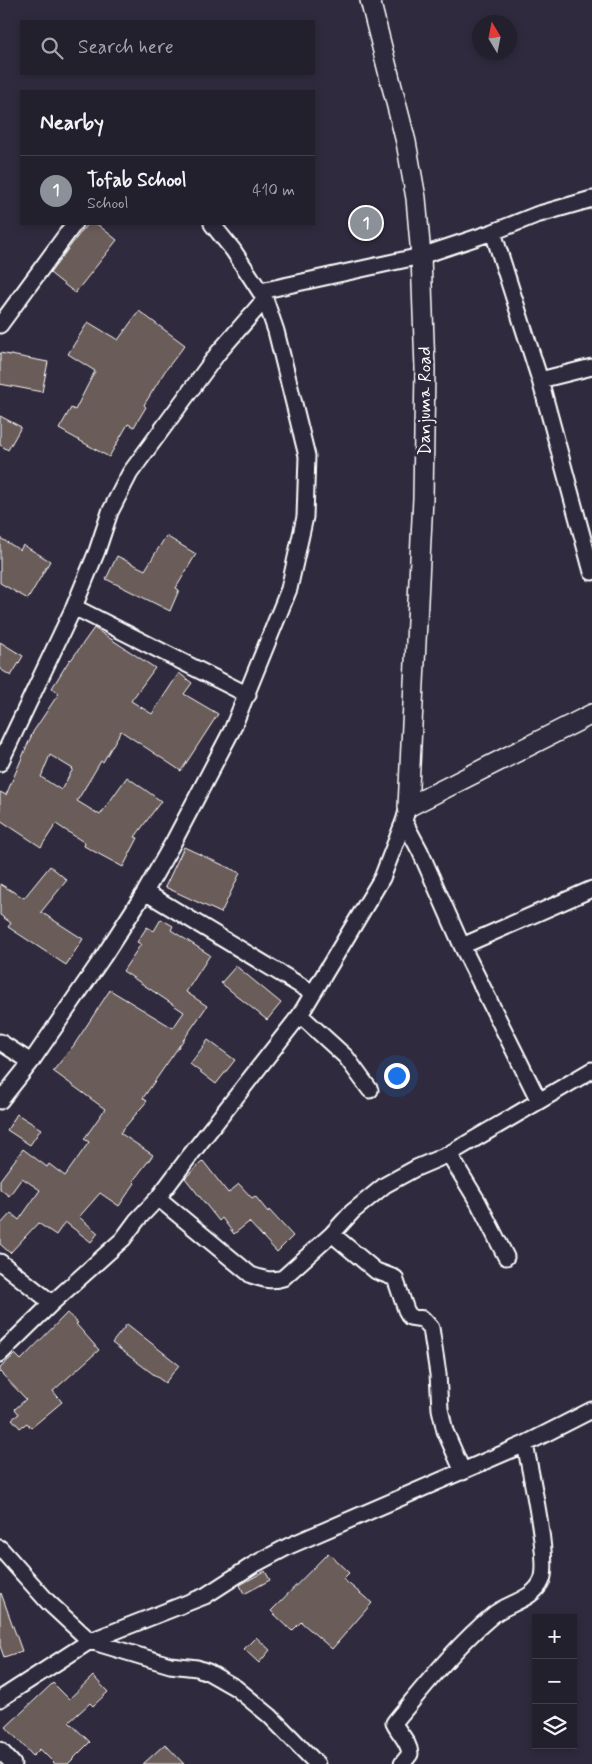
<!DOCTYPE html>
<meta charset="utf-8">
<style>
body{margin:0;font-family:Mynerve,sans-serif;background:#2b2836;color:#f1f3f6}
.controls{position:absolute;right:15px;bottom:15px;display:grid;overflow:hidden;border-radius:0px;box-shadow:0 2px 8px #0003}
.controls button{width:45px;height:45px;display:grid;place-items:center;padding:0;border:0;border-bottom:1px solid #403e4a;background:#23202e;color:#f1f3f6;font:25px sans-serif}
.compass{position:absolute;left:472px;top:15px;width:45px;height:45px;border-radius:50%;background:#23202e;box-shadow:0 2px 8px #0003;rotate:350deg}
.you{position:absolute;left:396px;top:1075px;width:18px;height:18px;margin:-12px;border:4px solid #fff;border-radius:50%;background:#1a73e8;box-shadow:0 0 0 8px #1a73e833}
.badge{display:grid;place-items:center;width:32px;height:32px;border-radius:50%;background:#8c9099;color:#fff;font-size:16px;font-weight:700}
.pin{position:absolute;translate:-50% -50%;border:2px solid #fff;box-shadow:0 1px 5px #0006}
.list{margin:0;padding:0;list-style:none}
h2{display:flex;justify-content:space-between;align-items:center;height:65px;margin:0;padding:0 20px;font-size:21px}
h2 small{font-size:16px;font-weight:400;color:#a3a3aa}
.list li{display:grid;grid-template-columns:32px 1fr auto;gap:15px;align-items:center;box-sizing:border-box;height:70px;padding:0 20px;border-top:1px solid #403e4a}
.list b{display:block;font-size:19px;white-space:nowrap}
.list p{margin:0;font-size:16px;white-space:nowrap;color:#a3a3aa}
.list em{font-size:16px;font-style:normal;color:#a3a3aa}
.icon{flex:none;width:28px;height:28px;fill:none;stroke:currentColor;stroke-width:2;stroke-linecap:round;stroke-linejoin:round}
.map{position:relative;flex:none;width:592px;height:1764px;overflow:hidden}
.search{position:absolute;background:#23202e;box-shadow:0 2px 8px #0003;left:20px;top:20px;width:295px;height:55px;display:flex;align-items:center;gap:12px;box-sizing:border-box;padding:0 18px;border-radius:0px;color:#a3a3aa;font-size:19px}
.panel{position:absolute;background:#23202e;box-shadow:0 2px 8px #0003;left:20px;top:90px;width:295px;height:135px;border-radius:0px}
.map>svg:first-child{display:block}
.building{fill:#6a5b58;stroke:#fff;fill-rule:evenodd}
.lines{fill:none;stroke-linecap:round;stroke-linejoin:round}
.minor-casing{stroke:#fff;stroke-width:19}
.tertiary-casing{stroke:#fff;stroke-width:22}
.minor{stroke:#2f2a3d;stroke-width:15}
.tertiary{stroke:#2f2a3d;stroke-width:19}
.labels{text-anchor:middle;stroke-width:5;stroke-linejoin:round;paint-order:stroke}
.street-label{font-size:18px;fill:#fff;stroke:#2f2a3d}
</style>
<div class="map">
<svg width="592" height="1764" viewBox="0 0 592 1764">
<rect width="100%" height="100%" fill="#2f2a3d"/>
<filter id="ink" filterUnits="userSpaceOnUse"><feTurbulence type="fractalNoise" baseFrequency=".02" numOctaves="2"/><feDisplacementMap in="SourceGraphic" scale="10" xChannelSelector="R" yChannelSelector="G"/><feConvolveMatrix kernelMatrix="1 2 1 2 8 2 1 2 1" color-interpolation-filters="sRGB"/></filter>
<g filter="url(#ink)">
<path class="building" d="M87 224H97L117 240 75 293 50 273Z
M139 311 185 345 165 371 144 405 146 407 134 427 128 424 109 457 59 429 71 408 75 410 95 371 68 354 88 322 118 340Z
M0 353 48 362 42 392 0 384Z
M0 416 21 427 8 450 0 445Z
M166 536 196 554 176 588 179 590 170 611 106 579 117 556 145 570Z
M0 538 20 550 23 545 50 561 28 599 0 583Z
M94 628 155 668 131 701 152 714 179 673 192 683 184 694 218 714 181 771 121 731 103 762 101 761 77 801 100 815 127 777 161 801 135 837 138 838 123 867 84 846 85 843 56 824 41 847 0 820V792L6 795 33 732 59 693 52 688 70 659 71 660ZM50 755 73 769 61 790 41 777Z
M0 642 23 656 11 676 0 669Z
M184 847 240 873 221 913 165 887Z
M50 866 67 880 41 912 83 939 66 965 8 927 11 923 0 915V884L24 898Z
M161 919 173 926 171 930 210 955 186 992 207 1006 143 1098 147 1101 120 1133 153 1155 133 1181 135 1183 119 1206 100 1193 79 1217 98 1233 91 1242 65 1222 56 1235 38 1223 10 1253 0 1244V1225L11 1213 19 1220 40 1190 22 1178 9 1196 0 1189V1180L23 1149 47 1167 49 1164 65 1176 89 1142 84 1139 105 1109 53 1071 74 1045 110 990 173 1028 184 1012 123 971 141 944 137 942 147 927 154 931Z
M236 966 281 1003 267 1020 221 983Z
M208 1040 235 1060 216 1084 190 1064Z
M17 1114 41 1129 30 1145 7 1130Z
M203 1161 228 1193 239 1184 252 1198 255 1196 268 1212 269 1210 293 1236 277 1252 249 1222 234 1234 222 1218 219 1221 185 1178Z
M67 1313 78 1323 76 1324 99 1350 53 1391 62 1402 31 1428 27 1423 20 1428 12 1419 19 1414 15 1409 26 1399 0 1372V1368L15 1354 21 1360Z
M127 1324 179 1365 165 1383 112 1343Z
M328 1553 349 1573 343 1579 372 1603 332 1649 301 1622 292 1631 271 1611Z
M265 1571 270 1580 244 1594 240 1585Z
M1 1593 22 1651 4 1657 0 1646V1594Z
M256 1637 270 1650 259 1663 244 1649Z
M93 1676 108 1692 93 1706 90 1703 69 1722 90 1742 68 1764H55L40 1749 33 1756 6 1727 53 1683 69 1699Z
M165 1744 184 1764H143Z"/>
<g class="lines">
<g class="minor-casing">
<path id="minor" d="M493 232 540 380 592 572
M261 291 421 256 493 232 536 215 592 199
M0 325 74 224
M540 380 592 367
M74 607 248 695
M0 763 74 607 97 551 110 512 130 473 218 353 265 299
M404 821 420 851 462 946 539 1101
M145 892 313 993
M462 946 592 889
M300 1015 346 1057 370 1090
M0 1042 31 1062
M0 1101 31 1062 103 957 145 892 174 841 232 730 289 589 305 517 307 456 276 331 265 299 233 250 212 224
M449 1154 478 1202 506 1257
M158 1198 251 1275C263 1279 271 1282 283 1278L332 1234 352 1212 385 1185 416 1168 449 1154 592 1070
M332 1234 376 1271 395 1278 406 1310 410 1317 423 1319 431 1328 438 1374 440 1409 445 1431 463 1472
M0 1262 52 1303
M0 1354 52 1303 123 1239 137 1220 158 1198 188 1158 300 1015 382 878 404 821 408 807
M0 1548 48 1602 90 1641 170 1665 197 1668 208 1672 236 1688 270 1716 317 1764
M0 1699 90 1641 205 1596 253 1565 289 1546 525 1444 592 1410
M0 1750 13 1764
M402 1764 410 1754C409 1741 399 1734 394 1723L397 1719C427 1683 457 1645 493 1615 507 1603 534 1600 542 1580 550 1561 530 1470 525 1444"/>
</g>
<g class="tertiary-casing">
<path id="tertiary" d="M370 0 406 142 416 198 421 256 425 369 423 498 408 807 592 714"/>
</g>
<use href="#minor" class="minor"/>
<use href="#tertiary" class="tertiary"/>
</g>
</g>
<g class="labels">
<g class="street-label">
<text transform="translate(424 401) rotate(-90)" y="6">Danjuma Road</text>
</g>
</g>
</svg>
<div class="controls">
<button>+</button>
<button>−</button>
<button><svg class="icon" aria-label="layers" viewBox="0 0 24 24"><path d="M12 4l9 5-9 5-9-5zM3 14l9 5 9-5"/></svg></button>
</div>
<svg class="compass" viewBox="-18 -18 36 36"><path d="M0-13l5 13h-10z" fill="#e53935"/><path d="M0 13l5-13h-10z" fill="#a3a3aa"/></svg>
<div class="you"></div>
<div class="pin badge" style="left:366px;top:223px">1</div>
<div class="search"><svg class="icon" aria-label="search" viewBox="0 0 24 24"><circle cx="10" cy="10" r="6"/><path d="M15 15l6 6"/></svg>Search here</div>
<section class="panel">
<h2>Nearby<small></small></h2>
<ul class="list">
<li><span class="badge">1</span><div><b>Tofab School</b><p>School</p></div><em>410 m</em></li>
</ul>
</section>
</div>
